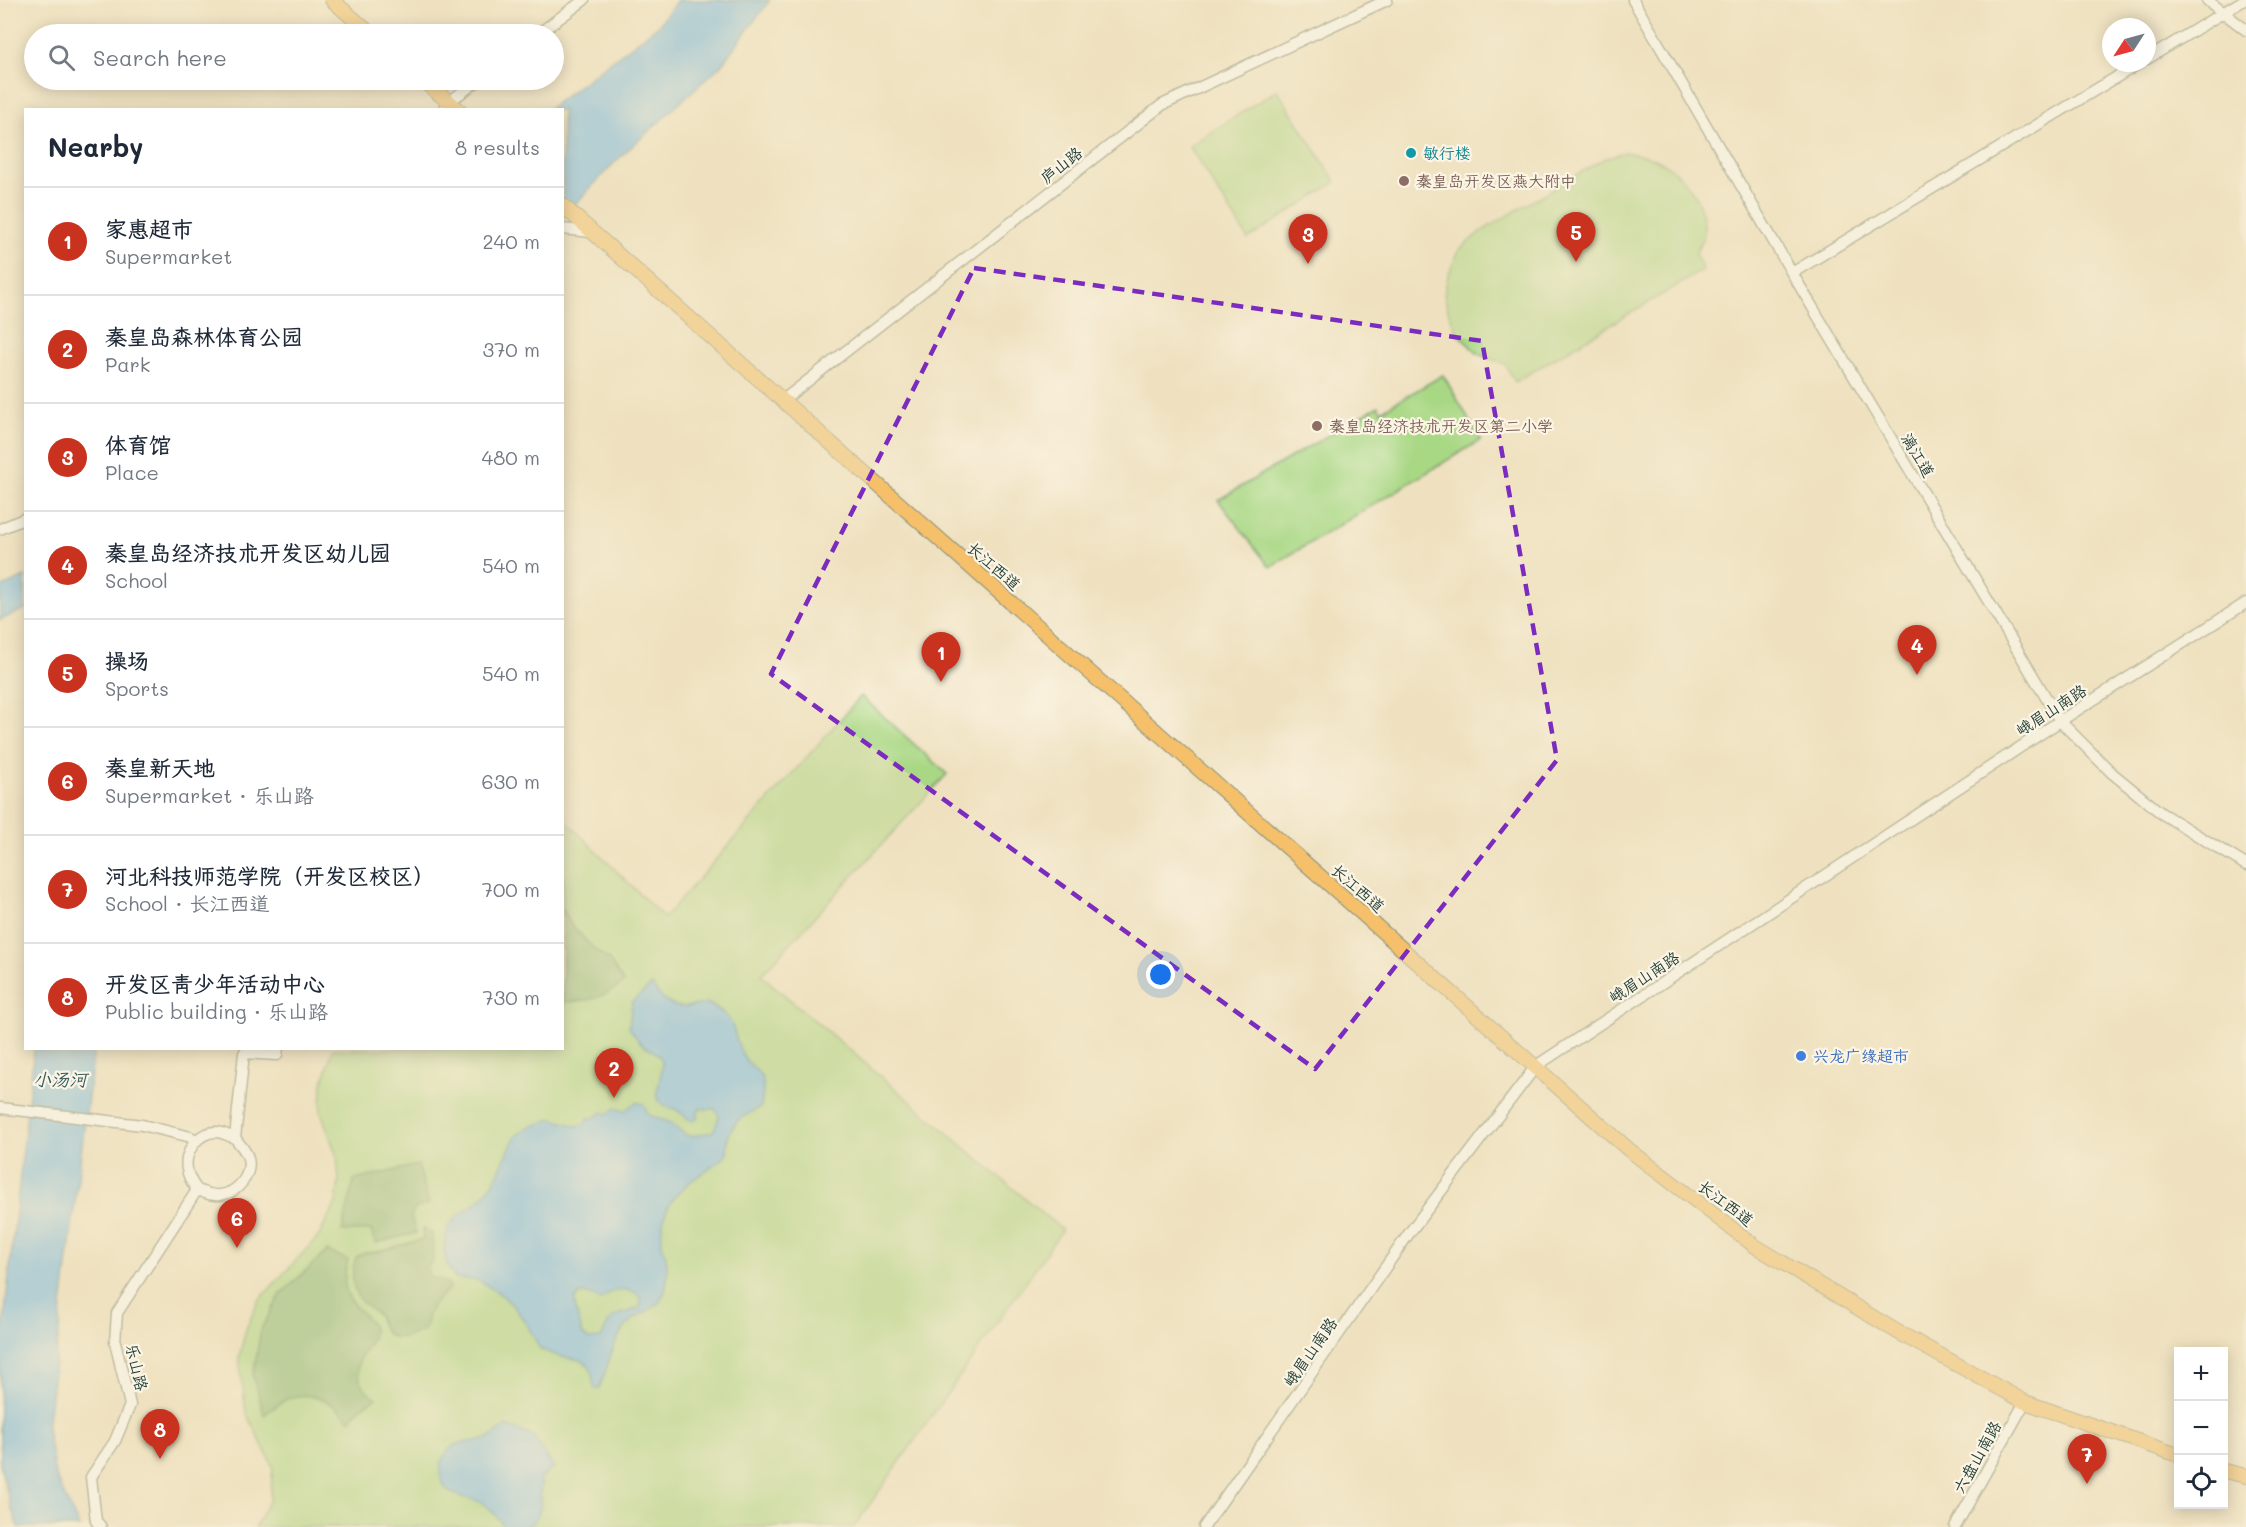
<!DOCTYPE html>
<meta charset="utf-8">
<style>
body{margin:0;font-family:Mali,"LXGW WenKai TC",sans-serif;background:#f6f6f7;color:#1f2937}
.controls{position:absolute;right:18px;bottom:18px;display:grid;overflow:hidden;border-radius:0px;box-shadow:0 3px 15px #0003}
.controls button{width:54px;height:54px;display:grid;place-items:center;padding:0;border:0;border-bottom:2px solid #e0e1e3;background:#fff;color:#1f2937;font:30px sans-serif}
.compass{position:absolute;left:2102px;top:18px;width:54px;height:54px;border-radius:50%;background:#fff;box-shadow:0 3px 15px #0003;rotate:234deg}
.you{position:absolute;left:1161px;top:975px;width:21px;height:21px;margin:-15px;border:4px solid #fff;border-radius:50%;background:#1a73e8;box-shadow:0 0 0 9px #1a73e833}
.badge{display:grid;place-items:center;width:39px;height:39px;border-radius:50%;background:#c8321e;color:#fff;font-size:20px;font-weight:700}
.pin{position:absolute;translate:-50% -50px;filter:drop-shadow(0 2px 3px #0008)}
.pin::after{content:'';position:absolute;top:32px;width:21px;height:18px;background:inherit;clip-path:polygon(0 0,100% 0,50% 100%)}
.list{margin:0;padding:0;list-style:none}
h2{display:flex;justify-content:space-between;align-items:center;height:78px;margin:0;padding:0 24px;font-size:26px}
h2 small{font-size:20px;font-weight:400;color:#747a83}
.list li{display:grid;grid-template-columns:39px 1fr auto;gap:18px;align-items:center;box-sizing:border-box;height:108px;padding:0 24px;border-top:2px solid #e0e1e3}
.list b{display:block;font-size:22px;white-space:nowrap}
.list p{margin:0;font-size:20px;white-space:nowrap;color:#747a83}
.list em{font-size:20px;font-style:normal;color:#747a83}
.icon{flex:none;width:33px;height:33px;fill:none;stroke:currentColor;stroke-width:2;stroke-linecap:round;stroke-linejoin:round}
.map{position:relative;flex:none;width:2246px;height:1527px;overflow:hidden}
.search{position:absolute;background:#fff;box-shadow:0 3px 15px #0003;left:24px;top:24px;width:540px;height:66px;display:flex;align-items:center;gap:15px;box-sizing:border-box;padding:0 21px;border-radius:33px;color:#747a83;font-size:22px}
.panel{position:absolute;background:#fff;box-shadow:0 3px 15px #0003;left:24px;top:108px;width:540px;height:942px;border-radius:0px}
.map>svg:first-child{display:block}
.green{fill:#a9d885;stroke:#648a5c;stroke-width:1.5}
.forest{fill:#86b872;stroke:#527a53;stroke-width:1.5}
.water{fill:#71b8e8;stroke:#487a8e;stroke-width:1.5;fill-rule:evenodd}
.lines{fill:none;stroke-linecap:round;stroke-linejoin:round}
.minor-casing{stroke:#878f7a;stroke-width:13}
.major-casing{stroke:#878f7a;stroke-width:16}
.minor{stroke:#fff;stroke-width:10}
.major{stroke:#f6c06b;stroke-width:14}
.marked{fill:none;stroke:#7b2cbf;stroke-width:4.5;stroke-dasharray:12 8;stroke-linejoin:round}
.culture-dot{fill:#0f9aa8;stroke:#fcf5e5;stroke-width:2}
.education-dot{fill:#8d6e63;stroke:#fcf5e5;stroke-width:2}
.shop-dot{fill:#3f7fe0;stroke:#fcf5e5;stroke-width:2}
.labels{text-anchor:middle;stroke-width:4.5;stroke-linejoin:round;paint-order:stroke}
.culture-label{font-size:16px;fill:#0d838f;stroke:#fcf5e5;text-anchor:start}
.street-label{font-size:16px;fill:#1f3d34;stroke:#fcf5e5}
.education-label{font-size:16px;fill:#785e54;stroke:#fcf5e5;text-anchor:start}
.shop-label{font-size:16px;fill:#366cbe;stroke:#fcf5e5;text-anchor:start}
.water-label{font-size:18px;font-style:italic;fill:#345c61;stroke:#fcf5e5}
</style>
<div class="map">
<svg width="2246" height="1527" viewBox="0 0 2246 1527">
<rect width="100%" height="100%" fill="#fcf5e5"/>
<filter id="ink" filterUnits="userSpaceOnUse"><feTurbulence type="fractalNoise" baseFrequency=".0167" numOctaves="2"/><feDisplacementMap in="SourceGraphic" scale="12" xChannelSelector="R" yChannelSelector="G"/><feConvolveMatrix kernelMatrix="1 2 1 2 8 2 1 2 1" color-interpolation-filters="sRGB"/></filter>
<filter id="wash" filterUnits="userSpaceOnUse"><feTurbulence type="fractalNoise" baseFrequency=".008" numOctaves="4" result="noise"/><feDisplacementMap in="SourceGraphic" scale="24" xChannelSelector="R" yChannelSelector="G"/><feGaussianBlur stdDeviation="1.35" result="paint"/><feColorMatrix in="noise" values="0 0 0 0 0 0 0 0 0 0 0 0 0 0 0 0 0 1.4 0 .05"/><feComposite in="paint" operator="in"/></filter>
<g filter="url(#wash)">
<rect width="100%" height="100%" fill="#efe1c0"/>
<path class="green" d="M1277 90 1336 182 1248 239 1189 146Z
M1625 152C1633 154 1641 154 1649 157 1680 167 1705 199 1704 232 1704 240 1698 248 1695 254L1703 270 1515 382 1505 364 1478 354 1458 334 1449 314 1444 295 1448 275 1459 250 1480 232 1605 158Z
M1443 375 1481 440 1270 567 1218 500 1378 406 1381 411Z
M861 696 947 774 761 975 1062 1230 854 1527H255L270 1499 273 1467 246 1412 239 1357 246 1329 259 1300 319 1236 336 1203 339 1180 337 1157 321 1112 322 1085 333 1049 562 1048 563 818 664 918Z"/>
<path class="forest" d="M563 908 570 923 594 949 609 960 624 983C600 999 592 1001 563 1002Z
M418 1165 429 1204 416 1208 411 1216 416 1233 375 1243 371 1230 342 1232 354 1180Z
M423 1228 432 1233 433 1260 428 1267 430 1277 448 1283 450 1288C436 1300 426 1309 426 1328 416 1335 393 1344 384 1330 380 1324 381 1319 376 1313 372 1310 368 1308 365 1305 351 1293 350 1273 356 1257L364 1253 376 1252 423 1239Z
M327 1251 348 1260C342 1280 343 1296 360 1311 365 1317 373 1321 373 1330 374 1349 353 1353 359 1377 362 1387 368 1393 377 1398L362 1406 350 1420C334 1403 312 1389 287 1399 279 1403 271 1410 264 1415L253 1376 261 1329 281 1294Z"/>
<path class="water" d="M677 0H770L721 65 616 161 563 217 562 110H547L659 25Z
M25 577V609L0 620V588Z
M652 985C667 1010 680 1010 707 1003 743 1020 728 1034 746 1060 751 1066 759 1071 762 1078 765 1087 762 1098 761 1107L739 1119 733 1127 728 1136 727 1153 724 1158C690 1182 658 1197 662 1244 662 1246 665 1252 665 1253 668 1266 669 1286 662 1298 655 1311 639 1312 630 1322 610 1343 610 1364 599 1388L595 1389C592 1383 593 1376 591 1370 584 1357 574 1360 562 1357 555 1355 547 1352 540 1349L527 1325 515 1308 503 1296 480 1281 456 1278 451 1273 446 1261 444 1249 448 1227 456 1217 480 1200 494 1182 515 1137 527 1128 552 1119 577 1126 584 1124 588 1118 596 1117 602 1112 608 1114 615 1108 624 1111 636 1102 643 1104 649 1115 671 1123 686 1135 692 1136 712 1132 715 1128 719 1116 715 1109H699L697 1118 694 1121C686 1120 682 1112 675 1109 670 1107 666 1108 662 1104 650 1094 666 1073 661 1059 658 1051 649 1050 643 1045 637 1040 633 1033 629 1027L632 1002ZM626 1290 637 1293 641 1300 640 1308 617 1315 610 1320 601 1338 589 1339 582 1334C580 1322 574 1311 575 1299L580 1294H588L600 1300 613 1291Z
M34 1049H94L47 1428 55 1475 79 1527H18L10 1504 0 1464V1357Z
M506 1426 533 1436 554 1467 541 1478C539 1497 546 1515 527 1527H504C498 1519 492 1508 482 1503 464 1494 444 1501 440 1473 439 1465 444 1454 451 1448 460 1440 476 1443 487 1439 494 1436 500 1430 506 1426Z"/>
</g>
<g filter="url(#ink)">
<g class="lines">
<g class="minor-casing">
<path id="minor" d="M1633 0 1792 273 2060 721 2112 773 2161 813 2246 865
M2207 0 2246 30
M538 34 584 0
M2147 59 2244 0
M443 110 450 101 479 80
M562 229 591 232
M1792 273 2140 63
M782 401 1162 105 1387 0
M0 529 26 518
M0 1108 142 1125 191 1137 195 1141
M197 1190C205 1193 212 1196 220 1195 238 1193 252 1175 248 1158 246 1150 239 1144 235 1138
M101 1527 96 1521 91 1477 115 1441 130 1405 115 1342 117 1313 197 1190C192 1183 188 1177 187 1169 184 1152 198 1132 216 1132 222 1132 229 1136 235 1138L244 1053 277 1055 278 1048
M1204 1527 1410 1232 1536 1066 2060 721 2246 603
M1955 1527 2025 1402"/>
</g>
<g class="major-casing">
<path id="major" d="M332 0 371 34
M422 80 459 110
M562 205 1628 1149 1755 1246 1896 1331 2025 1402 2178 1455
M2224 1471 2246 1476"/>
</g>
<use href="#minor" class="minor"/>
<use href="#major" class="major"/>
</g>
</g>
<path d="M0 0H2246V1527H0ZM974 268 1482 341 1557 760 1315 1069 771 674Z" fill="#efe1c0" fill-opacity=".55" fill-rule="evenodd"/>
<path class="marked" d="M974 268 1482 341 1557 760 1315 1069 771 674Z"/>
<circle class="culture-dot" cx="1411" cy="153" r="6"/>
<g class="education-dot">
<circle cx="1404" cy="181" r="6"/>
<circle cx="1317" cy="426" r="6"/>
</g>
<circle class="shop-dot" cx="1801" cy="1056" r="6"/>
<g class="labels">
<g class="culture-label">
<text x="1423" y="159">敏行楼</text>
</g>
<g class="street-label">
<text transform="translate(1061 165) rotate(-38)" y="6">庐山路</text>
<text transform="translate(1918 455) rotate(59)" y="6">漓江道</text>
<text transform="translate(994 566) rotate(41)" y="6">长江西道</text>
<text transform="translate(2051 710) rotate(-33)" y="6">峨眉山南路</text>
<text transform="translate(1358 888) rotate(41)" y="6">长江西道</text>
<text transform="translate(1644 977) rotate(-33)" y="6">峨眉山南路</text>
<text transform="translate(1726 1203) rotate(37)" y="6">长江西道</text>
<text transform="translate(1310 1352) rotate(-55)" y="6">峨眉山南路</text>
<text transform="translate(137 1367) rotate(77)" y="6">乐山路</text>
<text transform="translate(1977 1457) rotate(-61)" y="6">六盘山南路</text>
</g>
<g class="education-label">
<text x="1416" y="187">秦皇岛开发区燕大附中</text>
<text x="1329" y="432">秦皇岛经济技术开发区第二小学</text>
</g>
<g class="shop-label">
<text x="1813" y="1062">兴龙广缘超市</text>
</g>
<g class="water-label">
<text x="60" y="1086">小汤河</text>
</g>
</g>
</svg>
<div class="controls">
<button>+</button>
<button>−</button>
<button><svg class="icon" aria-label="locate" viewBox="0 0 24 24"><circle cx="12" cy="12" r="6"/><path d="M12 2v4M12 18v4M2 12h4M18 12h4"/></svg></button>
</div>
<svg class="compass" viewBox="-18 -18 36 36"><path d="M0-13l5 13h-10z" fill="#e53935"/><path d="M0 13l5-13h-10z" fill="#747a83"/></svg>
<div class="you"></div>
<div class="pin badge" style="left:941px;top:682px">1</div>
<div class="pin badge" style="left:614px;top:1098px">2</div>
<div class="pin badge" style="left:1308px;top:264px">3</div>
<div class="pin badge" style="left:1917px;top:675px">4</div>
<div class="pin badge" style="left:1576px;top:262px">5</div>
<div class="pin badge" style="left:237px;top:1248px">6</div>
<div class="pin badge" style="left:2087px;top:1484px">7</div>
<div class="pin badge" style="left:160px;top:1459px">8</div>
<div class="search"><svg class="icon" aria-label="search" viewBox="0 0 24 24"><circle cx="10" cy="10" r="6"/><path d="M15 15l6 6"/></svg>Search here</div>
<section class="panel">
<h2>Nearby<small>8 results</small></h2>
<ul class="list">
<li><span class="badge">1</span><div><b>家惠超市</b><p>Supermarket</p></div><em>240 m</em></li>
<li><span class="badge">2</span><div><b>秦皇岛森林体育公园</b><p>Park</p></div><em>370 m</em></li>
<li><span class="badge">3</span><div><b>体育馆</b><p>Place</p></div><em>480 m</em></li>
<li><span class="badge">4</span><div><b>秦皇岛经济技术开发区幼儿园</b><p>School</p></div><em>540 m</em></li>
<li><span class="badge">5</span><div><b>操场</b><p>Sports</p></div><em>540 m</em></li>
<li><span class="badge">6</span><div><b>秦皇新天地</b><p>Supermarket · 乐山路</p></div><em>630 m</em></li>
<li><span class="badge">7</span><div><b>河北科技师范学院（开发区校区）</b><p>School · 长江西道</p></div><em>700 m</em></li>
<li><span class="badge">8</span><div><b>开发区青少年活动中心</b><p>Public building · 乐山路</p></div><em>730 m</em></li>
</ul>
</section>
</div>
